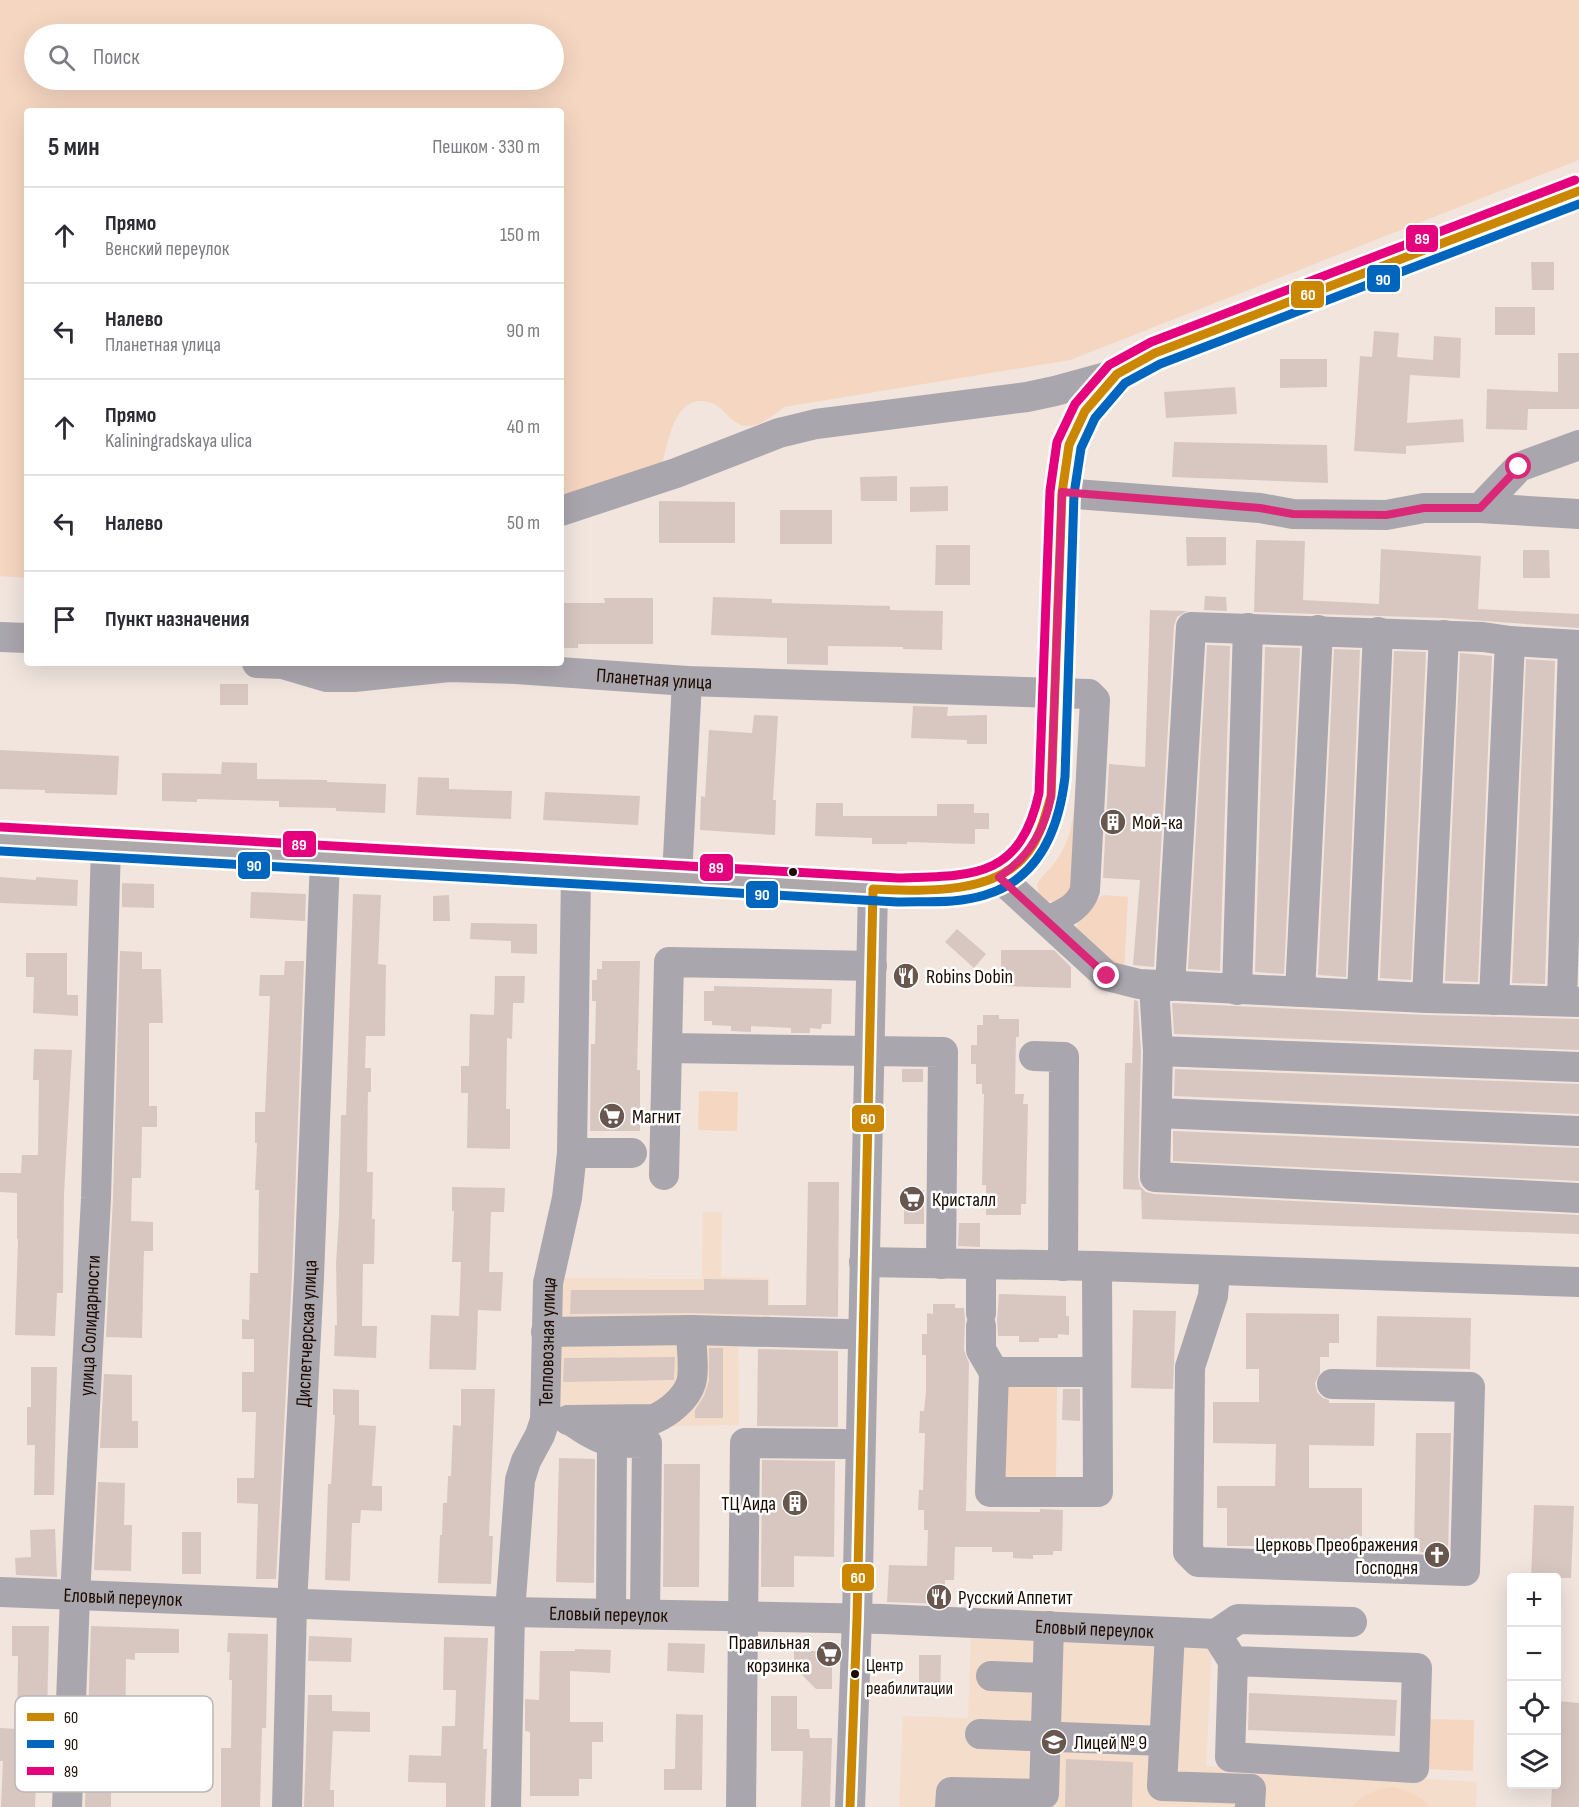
<!DOCTYPE html>
<html lang="ru">
<meta charset="utf-8">
<style>
body{margin:0;font-family:"Sofia Sans Condensed",sans-serif;background:#f7f7f7;color:#2b2b33}
.controls{position:absolute;right:18px;bottom:18px;display:grid;overflow:hidden;border-radius:6px;box-shadow:0 6px 24px #0002}
.controls button{width:54px;height:54px;display:grid;place-items:center;padding:0;border:0;border-bottom:2px solid #e1e1e2;background:#fff;color:#2b2b33;font:30px sans-serif}
.stop{position:absolute;width:18px;height:18px;margin:-14px;border:4px solid #db2777;border-radius:50%;background:#fff}
.stop.end{background:#db2777;border-color:#fff;box-shadow:0 2px 6px #0008}
.list{margin:0;padding:0;list-style:none}
h2{display:flex;justify-content:space-between;align-items:center;height:78px;margin:0;padding:0 24px;font-size:26px}
h2 small{font-size:20px;font-weight:400;color:#7c7c81}
.list li{display:grid;grid-template-columns:39px 1fr auto;gap:18px;align-items:center;box-sizing:border-box;height:96px;padding:0 24px;border-top:2px solid #e1e1e2}
.list b{display:block;font-size:22px;white-space:nowrap}
.list p{margin:0;font-size:20px;white-space:nowrap;color:#7c7c81}
.list em{font-size:20px;font-style:normal;color:#7c7c81}
.icon{flex:none;width:33px;height:33px;fill:none;stroke:currentColor;stroke-width:2;stroke-linecap:round;stroke-linejoin:round}
.map{position:relative;flex:none;width:1579px;height:1807px;overflow:hidden}
.search{position:absolute;background:#fff;box-shadow:0 6px 24px #0002;left:24px;top:24px;width:540px;height:66px;display:flex;align-items:center;gap:15px;box-sizing:border-box;padding:0 21px;border-radius:33px;color:#7c7c81;font-size:22px}
.panel{position:absolute;background:#fff;box-shadow:0 6px 24px #0002;left:24px;top:108px;width:540px;height:558px;border-radius:6px}
.map>svg:first-child{display:block}
.built{fill:#f5ddcc}
.green{fill:#f5d6c1;fill-rule:evenodd}
.building{fill:#d8c7c1}
.lines{fill:none;stroke-linecap:round;stroke-linejoin:round}
.minor{stroke:#aaa6ad;stroke-width:30}
.major{stroke:#aea8ab;stroke-width:33}
.bus-1-casing{stroke:#fff;stroke-width:14}
.bus-2-casing{stroke:#fff;stroke-width:14}
.bus-3-casing{stroke:#fff;stroke-width:14}
.bus-1{stroke:#cb8700;stroke-width:9}
.bus-2{stroke:#0065bd;stroke-width:9}
.bus-3{stroke:#e5007d;stroke-width:9}
.route{stroke:#db2777;stroke-width:8}
.bus-dot{fill:#1c0b01;stroke:#fff;stroke-width:2}
.labels{text-anchor:middle;stroke-width:5;stroke-linejoin:round;paint-order:stroke}
.bus-label{font-size:18px;fill:#1c0b01;stroke:#fff;text-anchor:start}
.street-label{font-size:20px;fill:#1c0b01;stroke:#fff}
.poi-label{font-size:20px;fill:#1c0b01;stroke:#fff;text-anchor:start}
.key{fill:#fff;stroke:#bbb6b3;stroke-width:1.5}
.key-label{font-size:16px;fill:#1c0b01}
.line-badge{stroke:#fff;stroke-width:2}
.badge-label{font-size:16px;text-anchor:middle;font-weight:bold;fill:#fff}
</style>
<div class="map">
<svg width="1579" height="1807" viewBox="0 0 1579 1807">
<rect width="100%" height="100%" fill="#f1e5de"/>
<path class="built" d="M703 1212H722L721 1277 769 1278 770 1325H738L739 1425 555 1428 558 1278 702 1279Z
M971 1638 1212 1649 1206 1766 1477 1782 1476 1807H899L903 1716 968 1718Z"/>
<path class="green" d="M0 0H1579V160L1070 360 784 407C774 415 761 426 748 426 734 426 727 413 718 406 713 403 705 401 700 401 673 402 668 444 662 464L561 501V111H27V578L0 576ZM34 34H554V80H34Z
M1079 747 1074 885C1063 899 1056 907 1039 897L1037 884C1043 874 1052 868 1058 858 1079 828 1075 783 1077 748Z
M1104 895 1128 897 1124 970 1111 963 1077 932C1074 916 1091 902 1104 895Z
M699 1091 738 1092 737 1131 698 1130Z
M1003 1384 1057 1385 1056 1484H1002Z
M1426 1719 1474 1720 1473 1771 1425 1769Z
M1392 1787C1408 1790 1420 1795 1430 1807H1352C1363 1794 1376 1789 1392 1787Z"/>
<path class="building" d="M1531 262H1554V290H1532Z
M1495 307H1535V335H1495Z
M1374 331 1399 333 1397 357 1433 360 1434 336 1461 338 1460 378 1410 375 1407 423 1463 419 1464 442 1406 446V454L1354 451 1360 356 1372 357Z
M1558 353H1579V409H1528L1527 430 1486 429 1487 389 1558 392Z
M1280 359H1327V387L1280 388Z
M1235 387 1237 414 1166 418 1164 392Z
M1174 442 1327 445 1328 483 1172 477Z
M897 476V501H861L860 477Z
M948 486V511L910 512V487Z
M659 501 735 502V543H659Z
M780 510H832V544H780Z
M1186 537H1226V565L1187 566Z
M1256 540 1305 541 1303 600 1379 604 1381 549 1481 556 1478 609 1579 614V628L1444 618 1254 612Z
M936 545H970V585H935Z
M1523 550H1549L1550 578H1523Z
M1205 596 1226 597 1227 611 1204 610Z
M713 597 772 599V603L890 606V610L943 611 942 650 903 649V647L828 646V665L787 664V638L711 635Z
M604 598H653V644H578V648H561V603H605Z
M1150 610 1187 611 1177 617 1174 626 1154 967 1133 965 1140 880 1103 878 1109 764 1145 767Z
M1207 645 1230 646 1220 971 1188 969Z
M1265 647 1300 648 1284 974 1255 972Z
M1334 649 1360 650 1346 977 1318 975Z
M1394 651 1426 652 1411 980 1380 978Z
M1460 653 1492 656 1478 982 1445 981Z
M1526 659 1555 661 1545 984 1512 983Z
M220 684H248V705H220Z
M913 706 948 707 947 716 987 715V744H967V740L911 738Z
M754 715 778 716 773 800H776L775 835 700 830 701 796 705 797 709 730 752 733Z
M0 750 119 756 117 795 45 793V790L0 789Z
M222 762 257 763V779L327 780V782L386 784 385 813 336 811V808L279 807V801L197 799V802L162 801V773L221 774Z
M418 777 449 778V789L512 791 511 819 416 815Z
M545 792 640 796 638 825 543 820Z
M816 803H843V816H937V804H974V813H989V829H975V844L907 842V844H872V838L815 836Z
M0 877 36 880V877L78 880 77 906 0 903Z
M122 883 154 884V908L122 907Z
M251 892 306 894 305 921 250 918Z
M353 894 381 895 378 964 386 965 385 1036H366L365 1068H371V1092H368L367 1172H373L372 1219H375L374 1264H363L362 1326H377L376 1358 334 1356 335 1325H337L336 1263 339 1217 341 1115H346Z
M449 895 450 921H433V896Z
M471 923 537 924V954L511 953V941L470 939Z
M957 929 986 954 974 968 945 942Z
M1001 950H1054L1071 967V988L1001 986Z
M120 951 142 952V969H161L163 1023H149V1106H157V1127H142L141 1178H132L131 1221 153 1222V1251H144L142 1338 106 1337 113 1198Z
M26 953H67V995H78V1016L33 1013 34 977H26Z
M285 961H304L292 1276 276 1579H256L258 1504 237 1503V1478H254L256 1412H242V1372H254V1339H242V1319L249 1320 250 1273H258L259 1190H255L257 1143H255V1112H265L270 996H259L260 975H284Z
M602 961H640L637 1070H640V1131H590L591 1044H595L596 1001H592V980H597V969H602Z
M495 976H525L524 1003H513L512 1039 507 1038 506 1109H510V1149L467 1148 468 1093H461V1066H469L470 1014 494 1015Z
M714 986 832 989 831 1024H822L821 1029 810 1028V1033H791V1028L751 1026V1032L731 1031V1026L712 1025V1021H704V991H714Z
M1134 1000 1138 1001 1141 1051 1138 1177 1140 1186 1146 1192 1154 1194 1579 1215V1234L1142 1219 1141 1190 1123 1189 1125 1063H1132Z
M1172 1003 1426 1015 1579 1019V1050L1174 1034Z
M983 1015H999V1019H1019V1037H1016L1015 1094H1024L1023 1104H1028L1026 1204H1021V1215H986V1185H982L984 1094H982V1084H976V1064H971V1045H977V1025H983Z
M34 1049 72 1050 64 1194 63 1293H57L55 1336 15 1335 18 1239H17V1193L0 1192V1173H21L22 1155H38L39 1080H33Z
M902 1069H923V1082H902Z
M1175 1069 1579 1084V1114L1174 1096Z
M1173 1131 1579 1148V1181L1173 1161Z
M808 1182H839L838 1317 691 1313 570 1314 571 1290H704V1279L768 1280V1305H806Z
M452 1187 505 1188 504 1212H491L489 1272H503L501 1311 478 1310 476 1370 429 1369 431 1315 459 1316 461 1262H452L454 1211H452Z
M904 1190H924V1224H904Z
M959 1223H980V1247L958 1246Z
M999 1294 1066 1296V1316H1069V1335L1058 1334V1338H1039V1342H1019V1336H998L997 1320Z
M933 1304H955V1308H964L965 1320 964 1350 969 1363 966 1511 1040 1512V1509L1063 1510 1062 1551H1053V1555H1033V1559L1013 1558V1552H992V1547H955L954 1580H945L944 1604 887 1602 889 1565 927 1566 928 1530H924V1510H918L919 1490H923L925 1433H919L920 1411H924L926 1392V1355H922V1334H927V1313L933 1314Z
M1133 1310 1176 1311 1173 1389 1131 1388Z
M1246 1313 1339 1314V1343H1329V1357H1320V1373L1315 1383 1317 1392 1323 1398 1329 1400V1403H1375L1374 1446 1309 1445V1488H1362V1536H1351V1550L1333 1549V1547H1302V1546H1227V1508H1217V1486H1275L1276 1444 1213 1443V1402H1259V1369H1246Z
M1377 1316 1471 1318 1470 1369 1376 1367Z
M709 1348H723V1418H695V1410L704 1396 709 1381Z
M758 1349 838 1351V1427L757 1426Z
M675 1357 674 1380 563 1382 564 1358Z
M31 1367H57L54 1495H34L35 1445H27V1407H31Z
M104 1374 132 1375V1421H138V1448H100Z
M333 1389 359 1390V1425L376 1426 372 1486H382V1511L361 1510 360 1523H352L350 1581 325 1580 328 1484H331L335 1415H333Z
M461 1389H495L489 1536H493L491 1584 438 1583 440 1535H442L443 1503H447L448 1476H451L453 1425 461 1426Z
M1063 1389H1080V1421L1062 1420Z
M1416 1433H1451L1448 1553 1414 1552Z
M559 1458 595 1459 594 1583 556 1582Z
M762 1460 835 1461 834 1557 794 1556V1587H761Z
M664 1464H700L699 1587H663Z
M98 1482 125 1483 124 1525H132L131 1571 94 1570Z
M1534 1505 1574 1506 1571 1578H1531Z
M55 1529 57 1577 16 1575 15 1558 31 1557 30 1530Z
M182 1532H201V1574H182Z
M12 1626H49L47 1719H43L41 1763H37L35 1807H1L3 1761H0V1728L17 1729 18 1656H12Z
M91 1626 179 1629V1653H135V1660L126 1659 125 1758H111V1807H85Z
M228 1633 268 1634 266 1728H262L260 1807H221V1748H231L232 1680H229L230 1652H227Z
M309 1636 352 1638 351 1662 308 1661Z
M444 1637 488 1638 483 1749H487L485 1807H446V1783L408 1782 409 1755 441 1756 442 1726H455L456 1690H443Z
M668 1643 705 1644 704 1673 667 1671Z
M575 1649 611 1650 610 1673 570 1671V1722H603V1742H592V1779H579V1796H530V1732L525 1731V1699L539 1700 540 1651H575Z
M794 1651H832V1689H816L794 1667Z
M919 1655H941L940 1697 919 1696Z
M1249 1693 1397 1700 1395 1736 1248 1730Z
M308 1695H332V1711L370 1712V1732L333 1731 330 1790H334V1807H304Z
M771 1696H797V1729H809L810 1738H832L830 1807H801L803 1751H771Z
M1557 1701 1579 1703V1807H1551L1552 1785H1557Z
M676 1714 703 1715 702 1790H664V1769H675Z
M1066 1759 1133 1762 1132 1807H1065Z"/>
<g class="lines">
<g class="minor">
<path d="M1062 493 1260 508 1293 514 1386 515 1424 508H1480L1519 467 1579 445"/>
<path d="M1480 508 1579 514"/>
<path d="M561 511 676 473 779 433 816 424 1027 397 1055 391 1117 374"/>
<path d="M0 637 27 638"/>
<path id="s1" d="M257 663 283 664 327 677H354L449 667 516 669 687 681 1089 694 1095 700 1085 890C1079 908 1064 913 1048 921"/>
<path d="M677 877 687 681"/>
<path d="M999 877 1107 976 1139 984 1427 998 1579 1002"/>
<path d="M1154 986 1158 1051 1155 1177 1579 1198"/>
<path d="M1170 986 1191 627 1483 637 1510 641 1579 645"/>
<path d="M1237 990 1248 628"/>
<path d="M1300 992 1318 630"/>
<path d="M1362 995 1378 632"/>
<path d="M1427 998 1444 635"/>
<path d="M1494 1000 1510 641"/>
<path d="M1562 1001 1573 645"/>
<path d="M667 1048 943 1052 941 1264"/>
<path d="M1158 1051 1579 1067"/>
<path d="M1034 1056 1064 1057 1063 1266"/>
<path d="M1158 1113 1579 1131"/>
<path d="M572 1153H632"/>
<path d="M664 1175 669 962 872 966"/>
<path d="M864 1262 1097 1266 1579 1282"/>
<path d="M981 1265V1313"/>
<path d="M1097 1266 1098 1492H990L994 1372H1097"/>
<path d="M1215 1270 1213 1296 1190 1367 1188 1552 1198 1562 1465 1571 1470 1387 1332 1384"/>
<path d="M981 1326V1350L994 1372"/>
<path d="M546 1332 691 1330 846 1334"/>
<path d="M568 1420 654 1419C668 1413 686 1399 691 1383 695 1370 691 1345 691 1330"/>
<path d="M570 1420C604 1443 607 1443 647 1443L645 1614"/>
<path id="s2" d="M0 1592 510 1612 883 1619 1216 1634"/>
<path d="M611 1613 612 1443"/>
<path d="M1170 1632 1162 1786 1251 1789 1250 1807"/>
<path d="M1216 1634 1233 1661 1230 1757 1414 1768 1417 1668 1233 1661"/>
<path d="M1216 1634 1238 1619 1352 1622"/>
<path d="M991 1676 1047 1678"/>
<path d="M980 1734 1163 1741"/>
<path id="s3" d="M67 1807 75 1596 96 1198 106 845"/>
<path id="s4" d="M287 1807 292 1605 309 1277 325 859"/>
<path id="s5" d="M506 1807 510 1612 520 1480 526 1461 540 1435 545 1420 548 1283 567 1198 572 1153 576 873"/>
<path d="M741 1807 745 1443 843 1444"/>
<path d="M850 1807 857 1618 873 889"/>
<path d="M950 1807 951 1792 1044 1794 1049 1626"/>
</g>
<path class="major" d="M0 839 576 873 898 890C925 889 955 891 981 884 1031 869 1049 825 1053 777L1062 493 1069 445 1085 411 1117 374 1155 353 1579 191"/>
<g class="bus-1-casing">
<path id="bus-1" d="M873 889C921 891 997 896 1029 851 1041 834 1045 816 1051 796L1062 493 1069 445 1085 411 1117 374 1155 353 1579 191
M850 1807 857 1618 873 889"/>
</g>
<g class="bus-2-casing">
<path id="bus-2" d="M0 851 897 902C926 901 957 904 985 895 1039 879 1059 829 1065 777L1074 494 1081 448 1095 418 1125 383 1160 364 1579 204"/>
</g>
<g class="bus-3-casing">
<path id="bus-3" d="M1 827 898 878C973 876 1020 879 1039 793L1050 491 1057 442 1075 404 1109 365 1151 342 1575 180"/>
</g>
<use href="#bus-1" class="bus-1"/>
<use href="#bus-2" class="bus-2"/>
<use href="#bus-3" class="bus-3"/>
</g>
<g class="lines">
<path class="route" d="M1107 976 999 877C1028 858 1045 830 1051 796L1062 492 1260 508 1293 514 1386 515 1424 508H1480L1519 467"/>
</g>
<defs>
<g id="building-disc" transform="scale(1.35)"><circle r="9.5" fill="#67574e" stroke="#fff"/><path d="M-4-6H4V6H1V3H-1V6H-4ZM-2.5-4.3h1.7v1.8h-1.7ZM.8-4.3h1.7v1.8H.8ZM-2.5-1h1.7V.8h-1.7ZM.8-1h1.7V.8H.8Z" fill="#fff"/></g>
<g id="restaurant-disc" transform="scale(1.35)"><circle r="9.5" fill="#67574e" stroke="#fff"/><path d="M-5-6h1v4h1v-4h1v4h1v-4h1v5L-1.5 .5V6h-2V.5L-5-1ZM5-6V6H3V1.5H1.5Q1.5-4 5-6Z" fill="#fff"/></g>
<g id="supermarket-disc" transform="scale(1.35)"><circle r="9.5" fill="#67574e" stroke="#fff"/><path d="M-6-5.5h2.5l.6 2H6L4.5 2H-2.5L-4.4-4H-6ZM-1.5 3.2a1.3 1.3 0 1 0 .1 0ZM3 3.2a1.3 1.3 0 1 0 .1 0Z" fill="#fff"/></g>
<g id="church-disc" transform="scale(1.35)"><circle r="9.5" fill="#67574e" stroke="#fff"/><path d="M-1.2-6h2.4v3.5h3.3v2.4h-3.3V6h-2.4V-.1h-3.3v-2.4h3.3Z" fill="#fff"/></g>
<g id="school-disc" transform="scale(1.35)"><circle r="9.5" fill="#67574e" stroke="#fff"/><path d="M0-5L7-2L0 1L-7-2ZM-4 1L0 2.5L4 1V4Q0 6-4 4Z" fill="#fff"/></g>
</defs>
<g fill-rule="evenodd">
<use href="#building-disc" x="1113" y="822"/>
<use href="#restaurant-disc" x="906" y="976"/>
<use href="#supermarket-disc" x="612" y="1116"/>
<use href="#supermarket-disc" x="912" y="1199"/>
<use href="#building-disc" x="795" y="1503"/>
<use href="#church-disc" x="1437" y="1555"/>
<use href="#restaurant-disc" x="939" y="1597"/>
<use href="#supermarket-disc" x="829" y="1654"/>
<use href="#school-disc" x="1054" y="1742"/>
</g>
<g class="bus-dot">
<circle cx="793" cy="872" r="5"/>
<circle cx="855" cy="1674" r="5"/>
</g>
<g class="labels">
<g class="bus-label">
<text x="866" y="1671">Центр<tspan x="866" dy="23">реабилитации</tspan></text>
</g>
<g class="street-label">
<text dy="7" stroke="none"><textPath href="#s1" startOffset="400">Планетная улица</textPath></text>
<text dy="7" stroke="none"><textPath href="#s3" startOffset="482">улица Солидарности</textPath></text>
<text dy="7" stroke="none"><textPath href="#s4" startOffset="474">Диспетчерская улица</textPath></text>
<text dy="7" stroke="none"><textPath href="#s5" startOffset="471">Тепловозная улица</textPath></text>
<text dy="7" stroke="none"><textPath href="#s2" startOffset="123">Еловый переулок</textPath></text>
<text dy="7" stroke="none"><textPath href="#s2" startOffset="609">Еловый переулок</textPath></text>
<text dy="7" stroke="none"><textPath href="#s2" startOffset="1095">Еловый переулок</textPath></text>
</g>
<g class="poi-label">
<text x="1132" y="829">Мой-ка</text>
<text x="926" y="983">Robins Dobin</text>
<text x="632" y="1123">Магнит</text>
<text x="932" y="1206">Кристалл</text>
<text x="776" y="1510" text-anchor="end">ТЦ Аида</text>
<text x="1418" y="1551" text-anchor="end">Церковь Преображения<tspan x="1418" dy="23">Господня</tspan></text>
<text x="958" y="1604">Русский Аппетит</text>
<text x="810" y="1649" text-anchor="end">Правильная<tspan x="810" dy="23">корзинка</tspan></text>
<text x="1074" y="1749">Лицей № 9</text>
</g>
</g>
<rect x="15" y="1696" width="198" height="96" rx="9" class="key"/>
<rect x="27" y="1713" width="27" height="8" fill="#cb8700"/>
<rect x="27" y="1740" width="27" height="8" fill="#0065bd"/>
<rect x="27" y="1767" width="27" height="8" fill="#e5007d"/>
<g class="key-label">
<text x="64" y="1723">60</text>
<text x="64" y="1750">90</text>
<text x="64" y="1777">89</text>
</g>
<g class="line-badge">
<rect x="1405" y="224" width="34" height="29" rx="6" fill="#e5007d"/>
<rect x="1366" y="264" width="35" height="29" rx="6" fill="#0065bd"/>
<rect x="1290" y="280" width="35" height="29" rx="6" fill="#cb8700"/>
<rect x="282" y="830" width="35" height="28" rx="6" fill="#e5007d"/>
<rect x="237" y="851" width="34" height="29" rx="6" fill="#0065bd"/>
<rect x="699" y="853" width="35" height="29" rx="6" fill="#e5007d"/>
<rect x="745" y="880" width="34" height="29" rx="6" fill="#0065bd"/>
<rect x="851" y="1104" width="34" height="29" rx="6" fill="#cb8700"/>
<rect x="841" y="1563" width="34" height="29" rx="6" fill="#cb8700"/>
</g>
<g class="badge-label">
<text x="1422" y="244">89</text>
<text x="1383" y="285">90</text>
<text x="1308" y="300">60</text>
<text x="299" y="850">89</text>
<text x="254" y="871">90</text>
<text x="716" y="873">89</text>
<text x="762" y="900">90</text>
<text x="868" y="1124">60</text>
<text x="858" y="1583">60</text>
</g>
</svg>
<div class="controls">
<button>+</button>
<button>−</button>
<button><svg class="icon" aria-label="locate" viewBox="0 0 24 24"><circle cx="12" cy="12" r="6"/><path d="M12 2v4M12 18v4M2 12h4M18 12h4"/></svg></button>
<button><svg class="icon" aria-label="layers" viewBox="0 0 24 24"><path d="M12 4l9 5-9 5-9-5zM3 14l9 5 9-5"/></svg></button>
</div>
<div class="stop" style="left:1519px;top:467px"></div>
<div class="stop end" style="left:1107px;top:976px"></div>
<div class="search"><svg class="icon" aria-label="search" viewBox="0 0 24 24"><circle cx="10" cy="10" r="6"/><path d="M15 15l6 6"/></svg>Поиск</div>
<section class="panel">
<h2>5 мин<small>Пешком · 330 m</small></h2>
<ul class="list">
<li><svg class="icon" aria-label="ahead" viewBox="0 0 24 24"><path d="M12 20V5M6 11l6-6 6 6"/></svg><div><b>Прямо</b><p>Венский переулок</p></div><em>150 m</em></li>
<li><svg class="icon" aria-label="left" viewBox="0 0 24 24"><path d="M17 20v-9H6M10 6l-5 5 5 5"/></svg><div><b>Налево</b><p>Планетная улица</p></div><em>90 m</em></li>
<li><svg class="icon" aria-label="ahead" viewBox="0 0 24 24"><path d="M12 20V5M6 11l6-6 6 6"/></svg><div><b>Прямо</b><p>Kaliningradskaya ulica</p></div><em>40 m</em></li>
<li><svg class="icon" aria-label="left" viewBox="0 0 24 24"><path d="M17 20v-9H6M10 6l-5 5 5 5"/></svg><div><b>Налево</b></div><em>50 m</em></li>
<li><svg class="icon" aria-label="arrive" viewBox="0 0 24 24"><path d="M6 21V4h12l-3 4 3 4H6"/></svg><div><b>Пункт назначения</b></div></li>
</ul>
</section>
</div>
